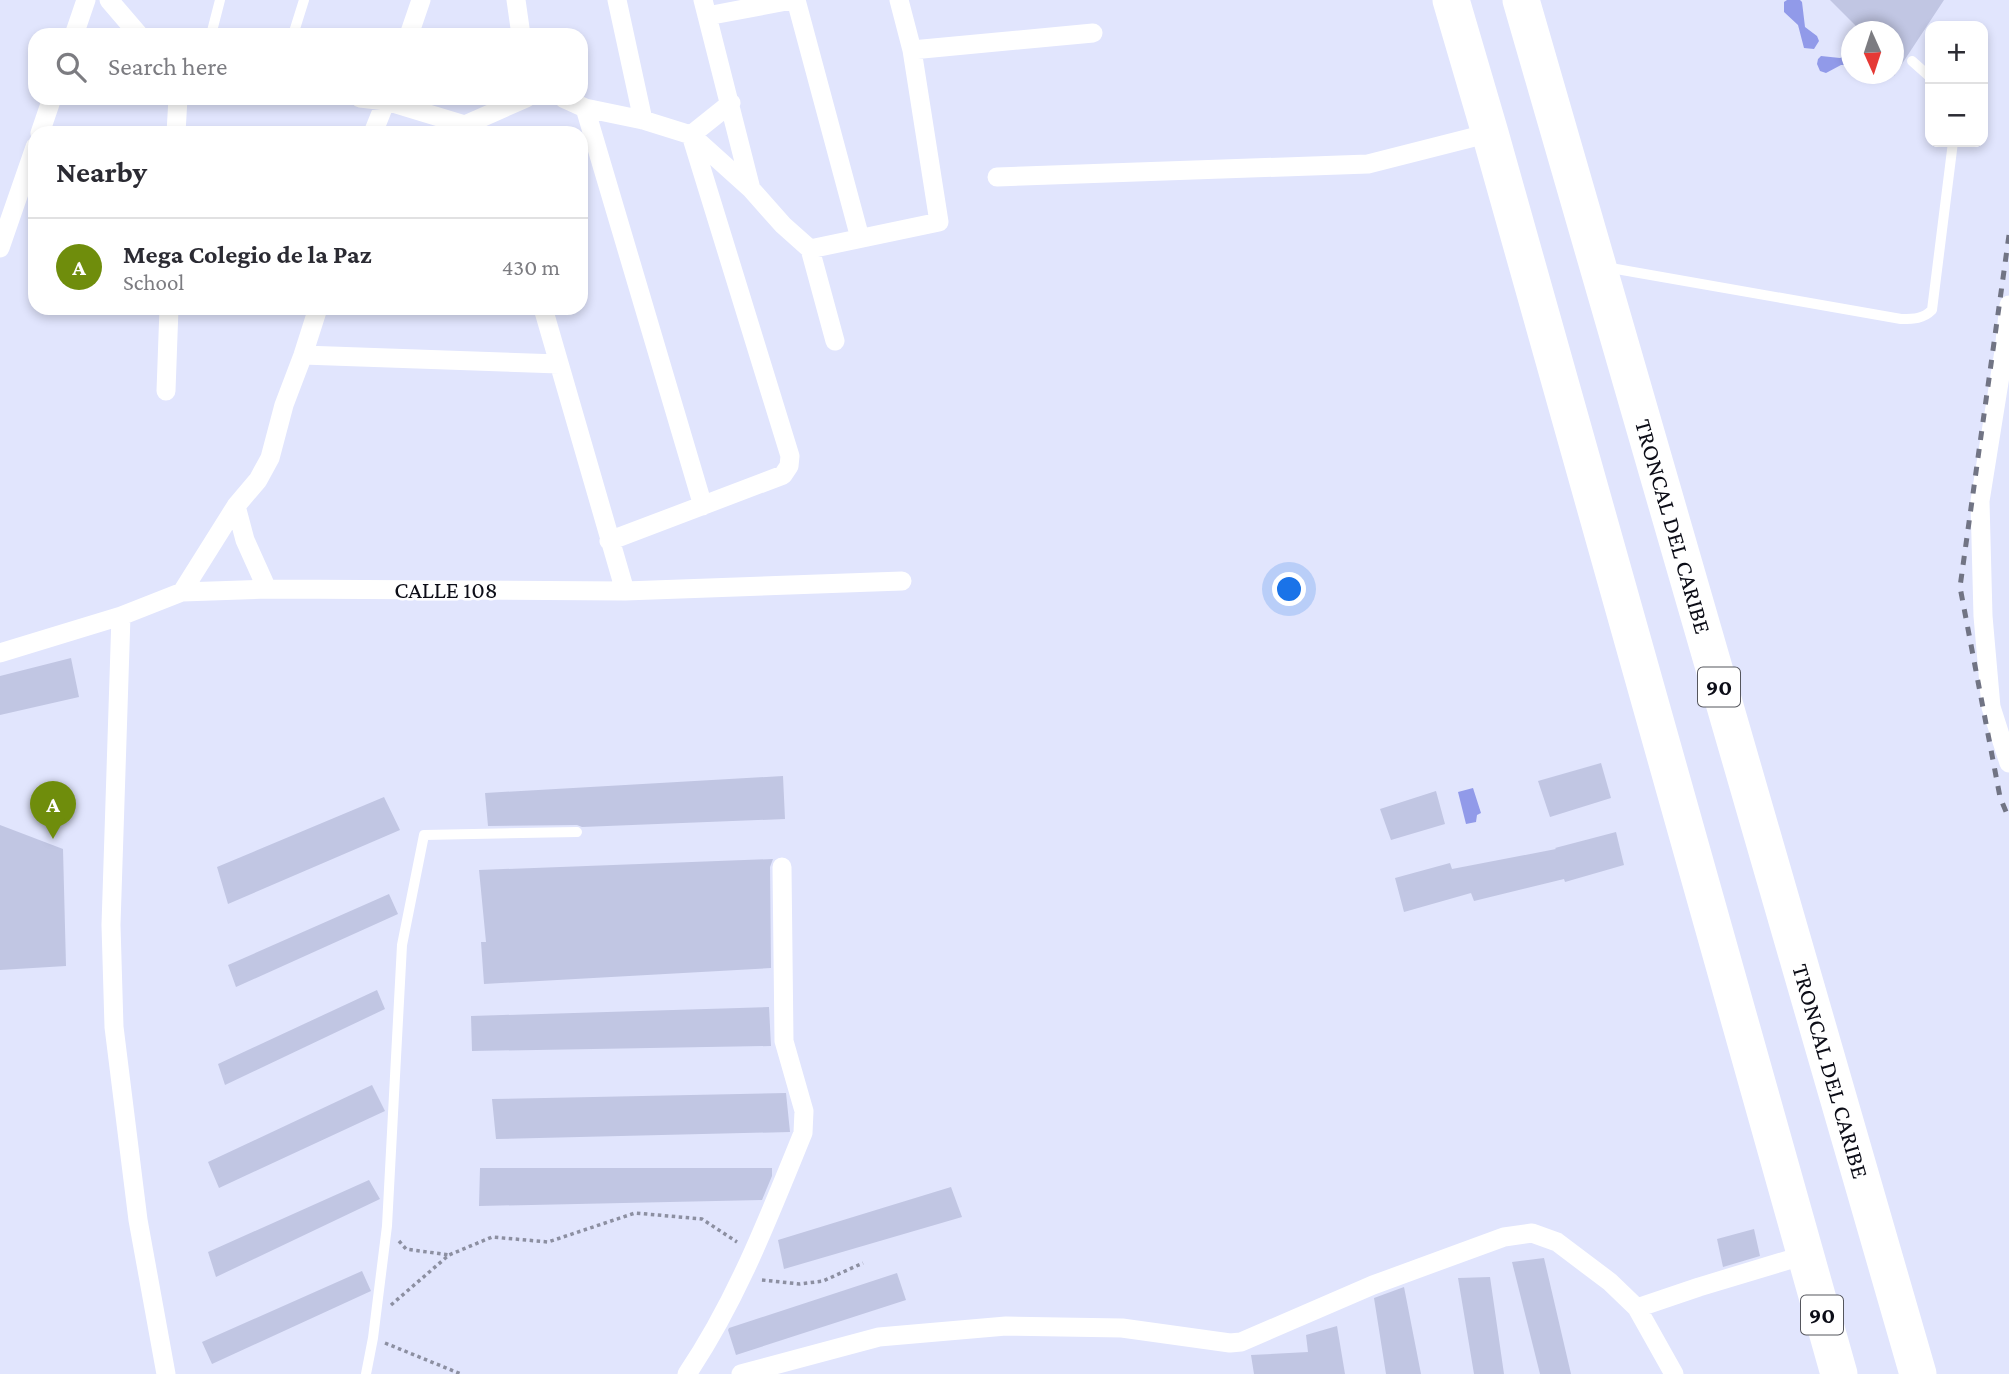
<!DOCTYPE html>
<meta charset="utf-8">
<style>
body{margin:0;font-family:"Crimson Pro",serif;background:#f7f7f7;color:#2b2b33}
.controls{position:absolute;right:21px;top:21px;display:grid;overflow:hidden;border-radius:14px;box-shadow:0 4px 10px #0003}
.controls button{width:63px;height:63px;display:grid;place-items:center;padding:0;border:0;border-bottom:2px solid #e1e1e2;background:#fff;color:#2b2b33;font:35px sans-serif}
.compass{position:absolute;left:1841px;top:21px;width:63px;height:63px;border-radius:50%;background:#fff;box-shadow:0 4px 10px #0003;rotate:177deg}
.you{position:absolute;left:1290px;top:590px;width:24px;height:24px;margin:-18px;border:5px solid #fff;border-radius:50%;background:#1a73e8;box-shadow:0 0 0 10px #1a73e833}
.badge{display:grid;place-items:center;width:46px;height:46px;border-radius:50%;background:#6f8d0c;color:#fff;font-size:23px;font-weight:700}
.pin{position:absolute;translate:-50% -58px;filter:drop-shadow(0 2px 4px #0008)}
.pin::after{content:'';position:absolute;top:37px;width:24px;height:21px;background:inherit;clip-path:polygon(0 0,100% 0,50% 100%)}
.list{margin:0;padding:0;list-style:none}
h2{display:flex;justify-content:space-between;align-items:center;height:91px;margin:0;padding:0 28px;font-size:30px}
h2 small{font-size:23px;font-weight:400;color:#7c7c81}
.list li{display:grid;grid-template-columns:46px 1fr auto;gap:21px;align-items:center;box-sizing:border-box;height:98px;padding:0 28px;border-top:2px solid #e1e1e2}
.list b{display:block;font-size:26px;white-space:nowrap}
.list p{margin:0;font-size:23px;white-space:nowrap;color:#7c7c81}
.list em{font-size:23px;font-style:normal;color:#7c7c81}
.icon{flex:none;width:38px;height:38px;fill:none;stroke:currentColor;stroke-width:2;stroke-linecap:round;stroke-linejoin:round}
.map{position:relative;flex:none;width:2009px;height:1374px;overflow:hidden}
.search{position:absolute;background:#fff;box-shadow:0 4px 10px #0003;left:28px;top:28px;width:560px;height:77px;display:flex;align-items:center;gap:18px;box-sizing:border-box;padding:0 24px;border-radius:21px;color:#7c7c81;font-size:26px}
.panel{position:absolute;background:#fff;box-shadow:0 4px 10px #0003;left:28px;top:126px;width:560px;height:189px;border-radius:21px}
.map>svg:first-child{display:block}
.water{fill:#919ae9}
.building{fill:#c1c6e3}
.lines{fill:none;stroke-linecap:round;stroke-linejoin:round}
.path{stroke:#8c8fa1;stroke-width:3.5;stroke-dasharray:3.5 3.5;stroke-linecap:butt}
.lane{stroke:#fff;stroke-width:10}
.street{stroke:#fff;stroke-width:19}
.highway{stroke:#fff;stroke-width:37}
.rail{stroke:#717484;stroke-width:5;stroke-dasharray:9 9;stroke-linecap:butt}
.labels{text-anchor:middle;stroke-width:5;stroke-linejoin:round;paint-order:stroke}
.shield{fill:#fff;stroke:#55565d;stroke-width:2}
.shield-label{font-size:23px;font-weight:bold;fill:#0c0d17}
.street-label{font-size:24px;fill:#0c0d17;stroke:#fff}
</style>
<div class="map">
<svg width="2009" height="1374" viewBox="0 0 2009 1374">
<rect width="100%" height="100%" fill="#e1e5fd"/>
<path class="water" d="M1787 0H1800L1802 2 1805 27 1817 36 1819 41 1814 49 1804 48 1798 25 1784 12V2Z
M1851 54V65H1841L1826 73 1820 71 1817 64 1818 59 1821 56 1840 58Z
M1473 788 1481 813 1477 815 1476 822 1466 824 1458 792Z"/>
<path class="building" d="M1830 0H1944L1894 76V32H1862Z
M71 658 79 697 0 715V676Z
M1601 763 1611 798 1550 817 1538 781Z
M783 776 785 819 582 827 577 825 488 826 485 793Z
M1436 791 1445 824 1391 840 1380 809Z
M384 797 400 830 228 904 217 867Z
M0 825 63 849 66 966 0 970Z
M1616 832 1624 865 1565 882 1564 879 1474 901 1471 893 1404 912 1395 878 1450 863 1452 869 1556 849 1555 848Z
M773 859 770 867 771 968 484 984 481 942H486L479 870Z
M389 894 398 914 236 987 228 965Z
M377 990 385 1009 225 1085 218 1064Z
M769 1007 771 1046 472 1051 471 1016Z
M372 1085 385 1111 219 1188 208 1162Z
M786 1093 790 1132 496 1139 492 1099Z
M480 1168H772V1176L762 1200 479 1206Z
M369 1180 380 1199 216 1277 208 1252Z
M951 1187 962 1217 784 1269 778 1240Z
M1754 1229 1760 1256 1723 1267 1717 1239Z
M1544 1258 1571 1374H1540L1512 1262Z
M362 1271 371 1291 212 1364 202 1342Z
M897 1273 906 1300 736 1355 728 1330 729 1328Z
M1490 1277 1504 1374H1474L1458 1278Z
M1404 1287 1421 1374H1386L1374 1298Z
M1337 1326 1345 1374H1254L1251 1355 1308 1352 1306 1335Z"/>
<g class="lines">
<path class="path" d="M399 1241 406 1249 449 1255
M762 1280 800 1284 823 1281 863 1263
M391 1305 449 1255 492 1237 548 1242 635 1213 702 1219 737 1242
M385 1343 461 1374"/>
<path class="lane" d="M211 35 220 0
M293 35 304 0
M1912 61 1930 77
M1605 267 1901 319C1914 319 1923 319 1932 310L1953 142
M366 1374 373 1338 387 1226 402 945 424 835 577 832"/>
<path class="street" d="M109 0 139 35
M516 0 521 35
M617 0 643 120
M703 0 751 189
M796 0 860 238
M707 16 792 0
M74 35 86 0
M409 35 421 0
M912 50 1093 33
M360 98 386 101 465 125 470 133
M563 98 585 108 643 120 691 135 751 189 783 225 810 249 835 341
M585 108 703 506
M465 125 526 98
M40 133 52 98
M176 133 178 98
M373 133 387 98
M997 177 1368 164 1490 133
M0 248 35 147
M810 249 939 222 912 50 899 0
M2009 305 2004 351 1980 501 1983 616 1991 707 2009 763
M543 308 625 591
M303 355 559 364
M166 391 169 308
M236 506 245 540 267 589
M609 541 783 475 789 466 790 456 691 135 731 103
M182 592 236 506 258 480 270 458 284 405 303 355 318 308
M121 616 111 925 114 1027 138 1220 166 1374
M0 653 121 616 182 592 267 589 625 591 902 581
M1637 1308 1699 1287 1805 1255
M687 1374C737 1300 769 1216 803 1133L804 1111 784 1041 782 867
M741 1374 879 1337 1006 1326 1122 1328 1230 1343 1241 1342 1373 1285 1504 1237 1532 1233 1557 1242 1610 1282 1637 1308 1674 1374"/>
<g class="highway">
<path d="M1451 0 1490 133 1839 1374"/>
<path id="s1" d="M1521 0 1918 1374"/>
</g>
<path class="rail" d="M2009 235 1960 587 2000 797 2009 819"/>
</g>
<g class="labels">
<g class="shield">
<rect x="1698" y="667.5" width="42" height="39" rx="5"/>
<rect x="1801" y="1295.5" width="42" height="39" rx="5"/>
</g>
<g class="shield-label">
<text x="1719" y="695">90</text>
<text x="1822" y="1323">90</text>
</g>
<g class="street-label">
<text dy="8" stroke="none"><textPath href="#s1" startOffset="548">TRONCAL DEL CARIBE</textPath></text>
<text x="446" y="598">CALLE 108</text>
<text dy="8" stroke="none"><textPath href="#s1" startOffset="1115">TRONCAL DEL CARIBE</textPath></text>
</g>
</g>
</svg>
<div class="controls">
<button>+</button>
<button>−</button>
</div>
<svg class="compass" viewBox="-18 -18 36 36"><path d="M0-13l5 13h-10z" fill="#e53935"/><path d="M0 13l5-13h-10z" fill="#7c7c81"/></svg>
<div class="you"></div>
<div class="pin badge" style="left:53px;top:839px">A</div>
<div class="search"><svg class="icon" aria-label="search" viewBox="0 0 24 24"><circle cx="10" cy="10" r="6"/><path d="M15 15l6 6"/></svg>Search here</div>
<section class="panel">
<h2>Nearby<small></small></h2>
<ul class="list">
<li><span class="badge">A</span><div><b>Mega Colegio de la Paz</b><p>School</p></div><em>430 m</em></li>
</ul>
</section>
</div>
